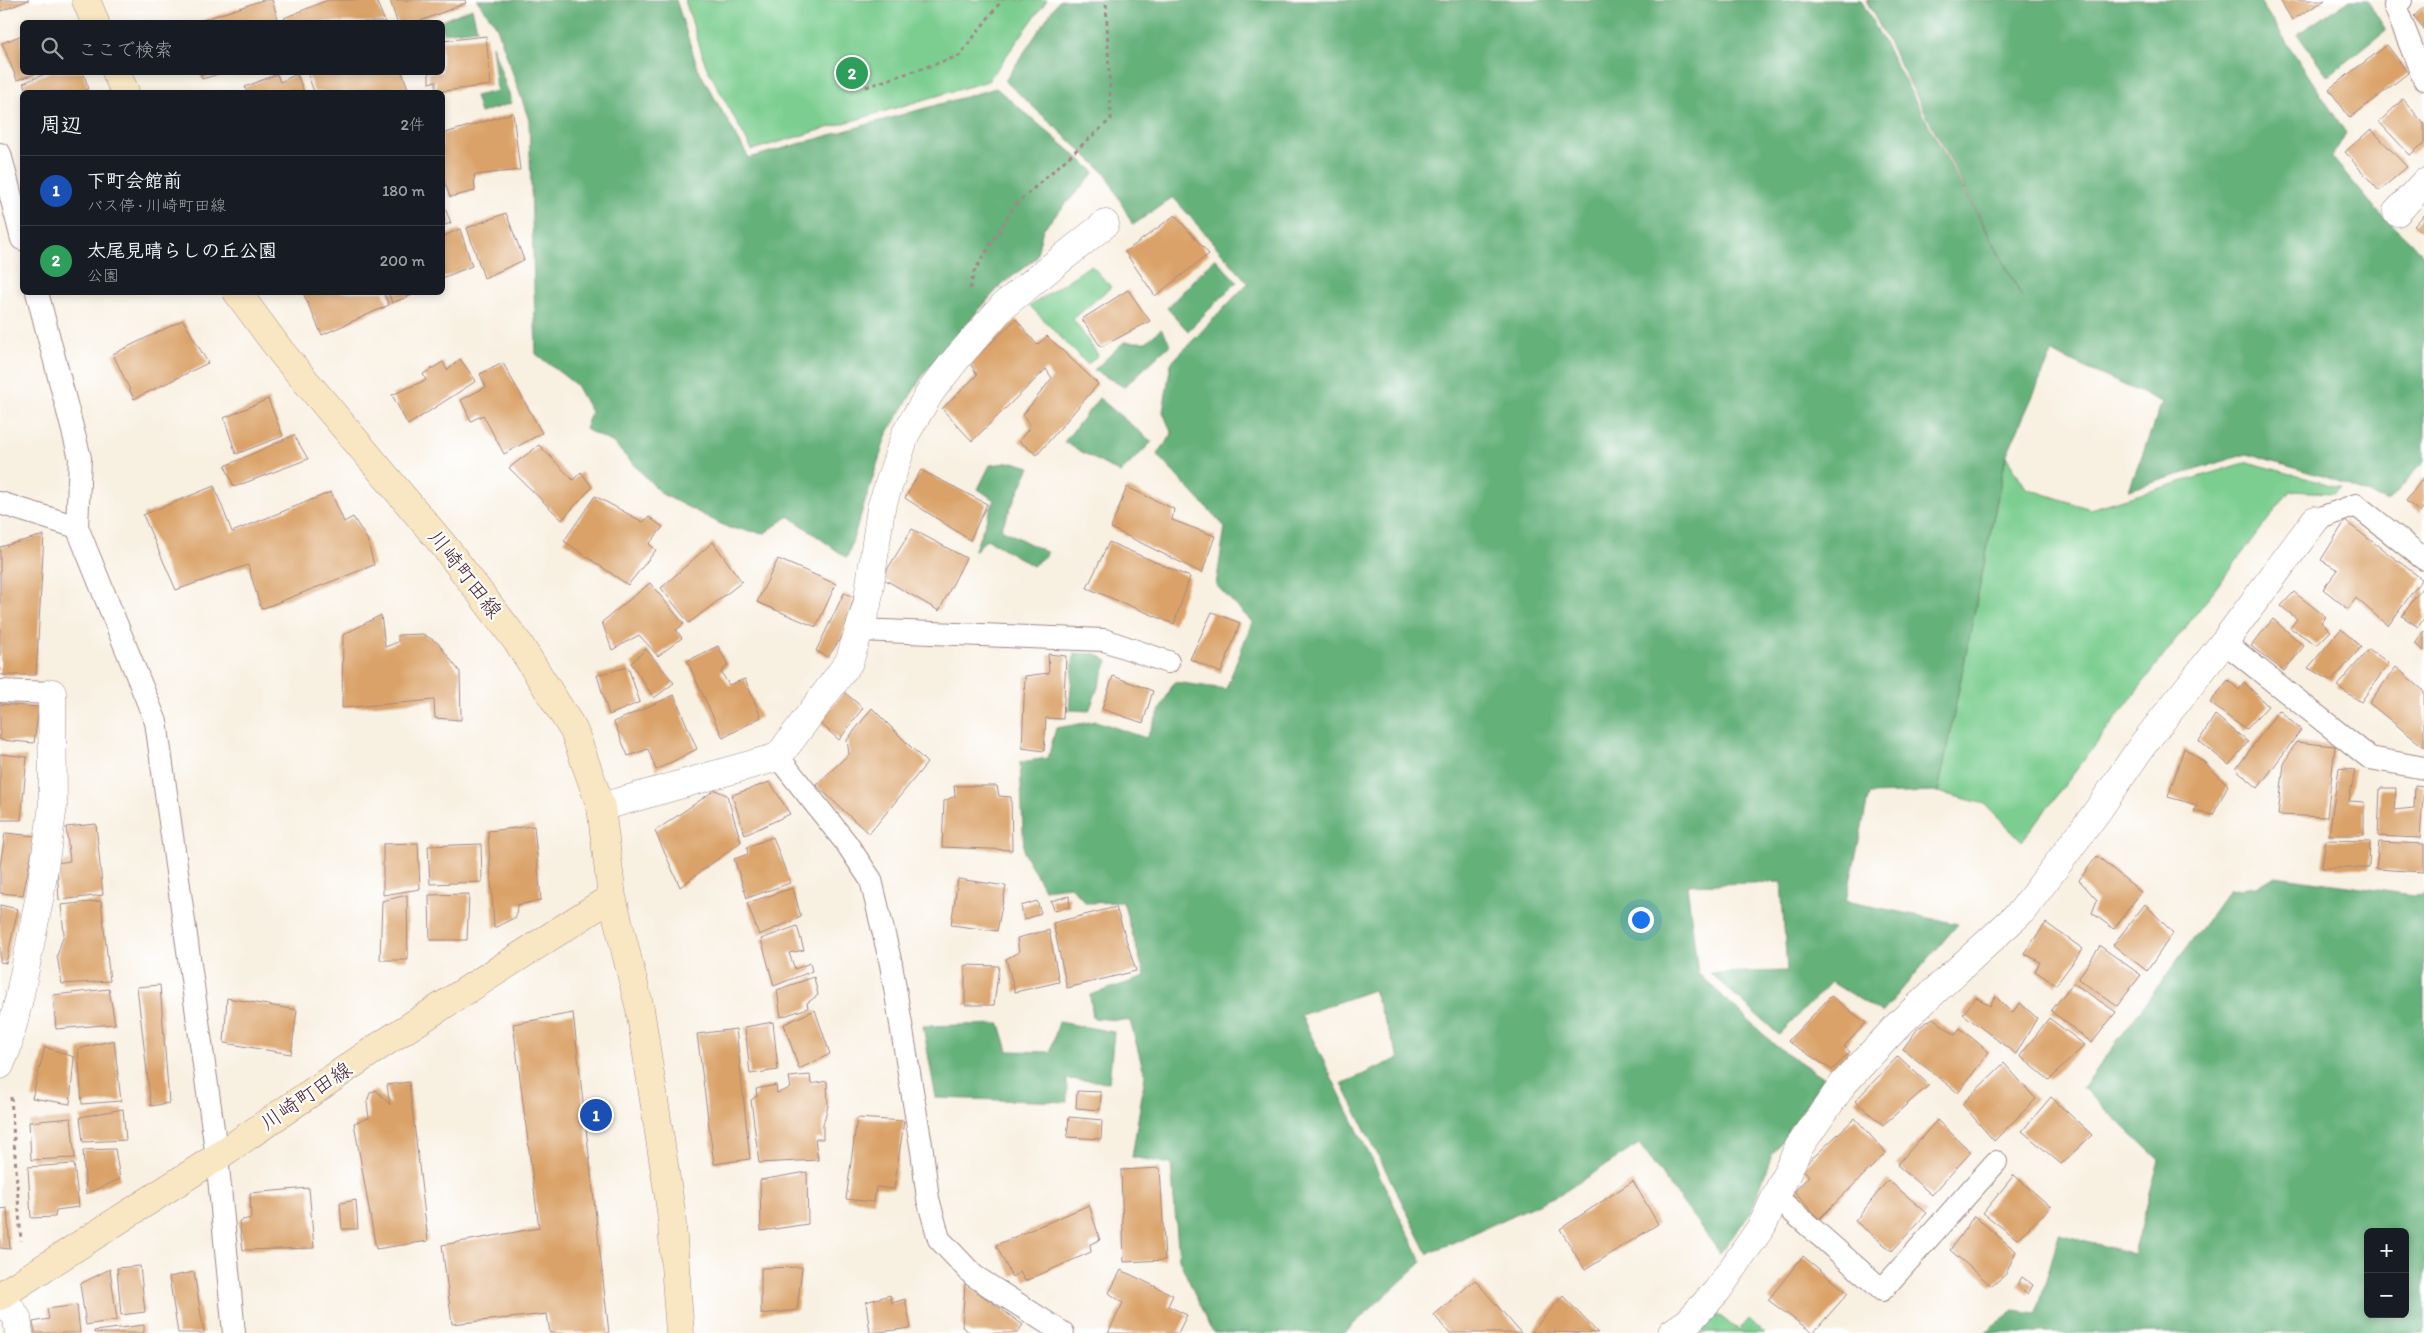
<!DOCTYPE html>
<html lang="ja">
<meta charset="utf-8">
<style>
body{margin:0;font-family:Itim,"Klee One",sans-serif;background:#242831;color:#f1f3f6}
.controls{position:absolute;right:15px;bottom:15px;display:grid;overflow:hidden;border-radius:8px;box-shadow:0 2px 8px #0003}
.controls button{width:45px;height:45px;display:grid;place-items:center;padding:0;border:0;border-bottom:1px solid #363941;background:#171b24;color:#f1f3f6;font:25px sans-serif}
.you{position:absolute;left:1640px;top:919px;width:18px;height:18px;margin:-12px;border:4px solid #fff;border-radius:50%;background:#1a73e8;box-shadow:0 0 0 8px #1a73e833}
.badge{display:grid;place-items:center;width:32px;height:32px;border-radius:50%;background:#0b8043;color:#fff;font-size:16px;font-weight:700}
.pin{position:absolute;translate:-50% -50%;border:2px solid #fff;box-shadow:0 1px 5px #0006}
.list{margin:0;padding:0;list-style:none}
h2{display:flex;justify-content:space-between;align-items:center;height:65px;margin:0;padding:0 20px;font-size:21px}
h2 small{font-size:16px;font-weight:400;color:#9ea1a6}
.list li{display:grid;grid-template-columns:32px 1fr auto;gap:15px;align-items:center;box-sizing:border-box;height:70px;padding:0 20px;border-top:1px solid #363941}
.list b{display:block;font-size:19px;white-space:nowrap}
.list p{margin:0;font-size:16px;white-space:nowrap;color:#9ea1a6}
.list em{font-size:16px;font-style:normal;color:#9ea1a6}
.icon{flex:none;width:28px;height:28px;fill:none;stroke:currentColor;stroke-width:2;stroke-linecap:round;stroke-linejoin:round}
.map{position:relative;flex:none;width:2424px;height:1333px;overflow:hidden}
.search{position:absolute;background:#171b24;box-shadow:0 2px 8px #0003;left:20px;top:20px;width:425px;height:55px;display:flex;align-items:center;gap:12px;box-sizing:border-box;padding:0 18px;border-radius:8px;color:#9ea1a6;font-size:19px}
.panel{position:absolute;background:#171b24;box-shadow:0 2px 8px #0003;left:20px;top:90px;width:425px;height:205px;border-radius:8px}
.map>svg:first-child{display:block}
.green{fill:#7cce90;stroke:#63765e}
.forest{fill:#65b17a;stroke:#586852;fill-rule:evenodd}
.building{fill:#daa268}
.lines{fill:none;stroke-linecap:round;stroke-linejoin:round}
.service-casing{stroke:#a18886;stroke-width:24}
.minor-casing{stroke:#a18886;stroke-width:29}
.secondary-casing{stroke:#a18886;stroke-width:29}
.path{stroke:#a18886;stroke-width:3;stroke-dasharray:4 4;stroke-linecap:butt}
.service{stroke:#fff;stroke-width:22}
.minor{stroke:#fff;stroke-width:28}
.secondary{stroke:#f9e7c3;stroke-width:28}
.labels{text-anchor:middle;stroke-width:4.5;stroke-linejoin:round;paint-order:stroke}
.street-label{font-size:21px;fill:#4a1f2b;stroke:#fff}
</style>
<div class="map">
<svg width="2424" height="1333" viewBox="0 0 2424 1333">
<rect width="100%" height="100%" fill="#fff"/>
<filter id="ink" filterUnits="userSpaceOnUse"><feTurbulence type="fractalNoise" baseFrequency=".02" numOctaves="2"/><feDisplacementMap in="SourceGraphic" scale="10" xChannelSelector="R" yChannelSelector="G"/><feConvolveMatrix kernelMatrix="1 2 1 2 8 2 1 2 1" color-interpolation-filters="sRGB"/></filter>
<filter id="wash" filterUnits="userSpaceOnUse"><feTurbulence type="fractalNoise" baseFrequency=".0096" numOctaves="4" result="noise"/><feDisplacementMap in="SourceGraphic" scale="20" xChannelSelector="R" yChannelSelector="G"/><feGaussianBlur stdDeviation="1.12" result="paint"/><feColorMatrix in="noise" values="0 0 0 0 0 0 0 0 0 0 0 0 0 0 0 0 0 1.4 0 .05"/><feComposite in="paint" operator="in"/></filter>
<g filter="url(#wash)">
<rect width="100%" height="100%" fill="#f8f0e1"/>
<path class="green" d="M685 0H1047L988 81 752 150 706 66Z
M1091 265 1111 287 1073 319 1098 355 1088 365 1030 306Z
M2006 456 2026 488 2090 509 2248 462 2341 488 2334 493 2290 491 2022 841 1985 804 1938 792Z
M1715 1312 1739 1331 1749 1319 1764 1333H1692Z"/>
<path class="forest" d="M477 0H676L698 69 749 158 996 88 1095 172 1043 229 1036 258 999 287 925 372 887 434 847 558 789 516 765 533 729 528 662 494 612 442 585 429 591 412 576 385 536 354 529 120 496 25Z
M1059 0H1861L2022 297 1866 0H2259L2346 133 2332 157 2374 207 2424 255V461L2388 502 2335 480 2247 454 2129 490 2162 402 2052 353 2006 456 1938 792 1869 794 1846 901 1958 924 1882 1013 1831 982 1779 1035 1710 973 1787 971 1781 882 1687 885 1698 973 1776 1046 1824 1078 1772 1155 1750 1214 1720 1253 1639 1144 1564 1192 1428 1254 1342 1084 1399 1058 1373 990 1301 1015 1422 1262 1344 1333H1215L1210 1328 1179 1259 1171 1164 1132 1157 1145 1076 1130 1021 1093 1018 1090 995 1145 977 1123 902 1086 903 1070 886 1044 889 1024 853 1020 762 1048 758 1056 728 1096 721 1146 738 1174 682 1226 689 1252 622 1216 585 1225 527 1157 455 1172 434 1163 412 1171 363 1248 283 1173 197 1133 225 1106 174 1005 81Z
M2349 0H2367L2386 30 2328 76 2297 34Z
M472 8 477 29 443 33 442 22H439Z
M492 45 512 103 480 113 475 96 497 91Z
M1215 258 1237 282 1188 331 1167 308Z
M1161 329 1171 344 1124 387 1094 370 1124 342H1146Z
M1099 398 1152 442 1120 473 1064 442Z
M1013 462 1030 467 1001 529 1048 553 1033 566 987 539 974 552 994 500 978 489 990 465Z
M1074 653 1096 654 1108 661 1089 711 1069 710Z
M2275 876 2413 895 2424 894V1333H1983L2014 1310 2037 1313 2059 1234 2134 1254 2159 1160 2083 1088 2229 890 2257 887ZM2368 1232H2405V1314H2368Z
M1059 1022 1114 1032 1109 1082 1067 1079V1102L936 1098 923 1026 1000 1024 1008 1051 1050 1052Z"/>
<g id="blocks">
<path class="building" d="M0 0H29L1 11Z
M263 0H272L279 22H197Z
M328 0H376L385 22H286L284 18Z
M390 0H465L466 3 418 22H397Z
M2280 0H2325L2292 20Z
M2424 7V29L2414 16Z
M22 35V72L37 73 17 80 2 43Z
M486 36 491 85 436 92V81L429 83V72H442V41Z
M2387 45 2408 73 2350 118 2329 89Z
M50 72H83L89 89 81 92H27L23 83Z
M200 72H222V73L202 79Z
M314 72H402L409 91 403 92H314L308 75Z
M277 74 280 82 297 74 304 92H247L245 87Z
M2403 99 2424 124V143L2410 155 2379 122Z
M513 113 520 170 474 175 475 191 450 197 442 175V134Z
M2371 129 2407 167 2379 191 2345 152Z
M442 201 451 223 442 226Z
M506 213 524 260 484 278 467 228Z
M1175 215 1209 254 1155 296 1125 252Z
M2424 215V233L2414 226Z
M460 229 472 266 442 278V237Z
M1128 290 1150 321 1101 347 1082 319Z
M307 292H383L389 305 322 335 304 295Z
M388 292H417V293L392 303Z
M1016 319 1037 345 1047 336 1098 384 1037 455 1019 441 1030 427 1023 415 1052 378 1046 369 972 441 942 409 977 375 970 363Z
M183 320 208 363 134 399 113 354Z
M460 359 476 381 408 425 392 395 426 380 423 374 443 362 447 370Z
M503 363 542 433 504 454 483 415 471 421 461 400 486 387 480 374Z
M268 399 283 436 236 454 224 418Z
M294 435 308 459 234 487 225 466Z
M539 445 573 480 581 472 592 487 562 520 509 468Z
M921 470 987 504 970 540 905 498Z
M2424 477V506L2420 512 2406 501Z
M214 486 232 532 331 492 344 522 353 517 367 539 374 565 261 609 248 565 176 590 143 515Z
M1127 487 1174 509 1172 520 1215 536 1202 573 1111 528Z
M595 496 643 522 649 517 663 527 649 544 656 550 628 585 564 541Z
M2345 521 2422 579 2388 626 2356 598 2348 609 2323 589 2338 570 2321 560Z
M912 529 966 558 939 611 882 578Z
M44 535 36 675H0V547Z
M713 542 742 582 689 623 661 588Z
M1109 542 1190 577 1174 624 1087 588Z
M778 559 836 584 816 627 757 602Z
M650 583 684 624 676 630 682 638 658 656 639 635 612 650 602 622Z
M2424 585V618L2418 627 2402 616Z
M2294 592 2326 617 2321 622 2331 631 2317 645 2290 628 2297 619 2281 606Z
M844 593 854 597 843 635 828 657 816 651Z
M1212 612 1240 623 1221 673 1190 659Z
M381 615 385 647 398 642V635L423 634 438 643 460 672 461 720 435 718 434 700 342 708 343 635Z
M2273 619 2304 646 2284 671 2251 646Z
M2341 629 2361 647 2332 681 2308 668Z
M2424 631V651L2415 644Z
M718 646 728 665 721 672 729 685 745 679 761 717 723 738 687 661Z
M646 649 674 683 654 698 631 663Z
M2369 649 2389 663 2361 702 2337 686Z
M1048 654 1066 656 1063 719 1046 718 1044 751 1022 748 1025 676 1049 673Z
M628 667 640 702 609 715 597 675Z
M2396 667 2424 691V747L2369 703Z
M1113 676 1153 691 1143 723 1102 709Z
M2228 680 2239 690 2244 682 2268 706 2246 730 2210 703Z
M844 692 863 708 839 740 819 722Z
M674 695 697 749 656 770 648 749 628 756 614 722Z
M0 704 39 707 34 743 0 740Z
M872 708 927 763 869 834 816 785 849 754 847 740Z
M2279 710 2301 730 2258 788 2236 769Z
M2215 715 2248 742 2229 765 2199 741Z
M2296 742 2335 746 2327 817 2278 815 2284 764Z
M2184 748 2204 762 2228 785 2213 815 2194 811 2197 805 2168 797Z
M0 754 27 757 21 820H0Z
M2339 768 2355 770 2349 801 2364 802V835H2329Z
M770 782 790 814 745 835 732 795Z
M2415 785 2424 786 2420 838 2378 836 2380 788H2396L2394 810 2414 808Z
M954 786H997L999 796 1011 797 1012 850 942 847 944 801 955 796Z
M715 790 727 795 741 842 680 887 655 831Z
M96 824 103 895 59 900 57 863 70 861 66 827Z
M534 826 541 900 517 905 516 917 494 928 488 831Z
M5 833 35 836 23 895 0 893V867Z
M773 837 790 883 747 898 734 859 748 854 747 847Z
M2326 840 2370 841 2369 868H2322Z
M2379 842 2424 844V872L2376 869Z
M418 843 420 889 383 895V844Z
M481 844 482 882 430 884 428 846Z
M2097 856 2141 892 2114 929 2092 913 2097 900 2079 880Z
M958 879 1006 886 997 931 951 925Z
M793 888 801 917 759 935 747 903Z
M469 894 467 940H430L429 895Z
M407 895 408 960H380L382 901Z
M1069 896 1070 907 1054 910 1051 901Z
M101 901 110 981 62 984 57 956 64 934 61 905Z
M1037 901 1041 913 1024 920 1021 906Z
M2145 904 2173 933 2147 971 2113 945Z
M0 905 18 909 6 963 0 962Z
M1116 907 1136 971 1067 988 1053 923Z
M2046 923 2083 949 2056 985 2035 971 2040 962 2024 953Z
M797 926 804 950 789 953 795 969 810 963 812 971 774 986 761 939Z
M1049 930 1059 982 1015 992 1006 959 1019 952 1017 938Z
M2100 946 2141 975 2117 1006 2078 979Z
M965 965 999 966 994 1005H965Z
M814 977 818 995 807 1003 808 1008 781 1017 777 990Z
M2073 983 2116 1012 2092 1043 2051 1011Z
M160 985 169 1103 151 1106 137 987Z
M109 989 115 1024 56 1029 53 995Z
M1831 996 1866 1023 1844 1046 1850 1052 1832 1070 1788 1041Z
M1995 996 2012 1013 2020 1003 2037 1018 2016 1054 1963 1014 1976 997 1990 1006Z
M227 998 297 1010 291 1054 224 1043Z
M815 1010 830 1054 799 1069 784 1024Z
M573 1013 609 1333H550L547 1314 452 1324 442 1245 539 1228 513 1024Z
M1933 1018 1955 1035 1960 1028 1989 1052 1958 1093 1903 1049 1918 1028Z
M2049 1018 2085 1045 2049 1080 2020 1056Z
M773 1022 778 1070 750 1074 745 1027Z
M736 1029 750 1159 714 1164 697 1034Z
M114 1040 121 1101 82 1104 78 1049Z
M45 1047 74 1057 70 1104 32 1098Z
M1898 1056 1929 1085 1883 1125 1855 1101Z
M2004 1063 2036 1099 1994 1141 1962 1104Z
M810 1075 811 1084 827 1081 828 1106 823 1125V1139H815L818 1160 759 1163 751 1100 757 1096 756 1089 776 1085 777 1093 791 1088 789 1077Z
M409 1082 428 1241 376 1249 354 1123 369 1118 367 1102 370 1093 376 1090 390 1105 387 1085Z
M1077 1091 1101 1092 1100 1110 1076 1108Z
M2051 1097 2092 1135 2061 1164 2022 1131Z
M123 1109 126 1140 83 1142 80 1117Z
M1069 1117 1102 1120 1101 1139 1067 1137Z
M71 1118 75 1158 31 1160 29 1122Z
M857 1118 904 1121 894 1189 876 1187 874 1202 846 1199Z
M1855 1118 1886 1153 1819 1219 1794 1192 1809 1176 1802 1168Z
M1937 1120 1971 1152 1932 1195 1897 1165Z
M115 1149 120 1179 86 1194 83 1150Z
M74 1164 79 1207 56 1210 55 1217 31 1218 28 1167Z
M1160 1168 1165 1260 1124 1262 1121 1170Z
M807 1172 808 1224 761 1231 760 1180Z
M2014 1175 2051 1207 2017 1239 1983 1213Z
M1888 1180 1927 1213 1892 1251 1855 1221Z
M1633 1181 1658 1224 1585 1270 1560 1229Z
M309 1188 314 1248 243 1250 239 1221 251 1218 250 1193Z
M356 1200 358 1229H342L340 1203Z
M1089 1205 1100 1240 1090 1244 1091 1252 1025 1281 1020 1272 1012 1277 996 1245Z
M7 1208 10 1249 0 1248V1209Z
M1974 1216 2016 1251 2006 1274 1992 1286 1950 1250Z
M1803 1256 1848 1293 1813 1333 1768 1300Z
M140 1266 145 1312 121 1315 117 1268Z
M802 1267 797 1310 761 1314V1268Z
M110 1269 117 1320 86 1325 80 1284Z
M1121 1270 1173 1295 1168 1306 1187 1315 1178 1333H1108L1123 1303 1109 1293Z
M194 1272 204 1333H178L169 1277Z
M2022 1277 2033 1285 2028 1294 2017 1285Z
M1475 1280 1521 1333H1449L1434 1315Z
M965 1283 1023 1325 1017 1333H971L962 1327Z
M890 1295 892 1303 905 1299 911 1328 870 1333 866 1302Z
M1563 1296 1598 1333 1531 1332Z
M77 1305 80 1333H35L33 1322 49 1319 47 1309Z
M144 1325V1333H94V1331Z"/>
</g>
</g>
<g filter="url(#ink)">
<use href="#blocks" fill-opacity="0" stroke="#a18886" stroke-width="1"/>
<g class="lines">
<g class="service-casing">
<path id="service" d="M2401 0 2395 6 2424 79
M0 154 22 239
M37 292 80 458 77 527 156 722 217 1157 234 1333
M0 503 77 527
M2315 520 2356 505 2424 559
M859 630 1104 640 1168 662
M2224 642 2370 758 2424 768
M0 691 52 693
M778 757 847 844 871 880 891 964 922 1151 928 1199 939 1239 974 1276 1063 1333
M1776 1197 1882 1290 1996 1162"/>
</g>
<g class="minor-casing">
<path id="minor" d="M2397 212 2424 183
M601 807 778 757 849 662 867 605 881 508 906 433 931 391 957 358 1004 305 1105 224
M0 1065 7 1048 19 999 40 895 53 806 52 693
M1 1295 17 1318 19 1333
M1672 1333 1688 1322 1717 1291 1762 1226 1799 1147 1844 1083 1901 1022 2022 911 2096 813 2144 743 2224 642 2315 520"/>
</g>
<g class="secondary-casing">
<path id="secondary" d="M86 0 95 22
M116 72 125 92
M237 292 282 353 445 547 519 644 574 731 601 807 612 897 640 1009 671 1211 680 1333
M0 1296 217 1157 378 1047 612 897"/>
</g>
<path class="path" d="M866 87 959 56 1002 0
M970 289 974 272 1014 206 1111 119 1106 0
M11 1097 21 1241"/>
<use href="#service" class="service"/>
<use href="#minor" class="minor"/>
<use href="#secondary" class="secondary"/>
</g>
</g>
<g class="labels">
<g class="street-label">
<text transform="translate(465 574) rotate(52)" y="7">川崎町田線</text>
<text transform="translate(306 1096) rotate(-34)" y="7">川崎町田線</text>
</g>
</g>
</svg>
<div class="controls">
<button>+</button>
<button>−</button>
</div>
<div class="you"></div>
<div class="pin badge" style="left:596px;top:1115px;background:#1a4fb4">1</div>
<div class="pin badge" style="left:852px;top:73px;background:#2e9e5b">2</div>
<div class="search"><svg class="icon" aria-label="search" viewBox="0 0 24 24"><circle cx="10" cy="10" r="6"/><path d="M15 15l6 6"/></svg>ここで検索</div>
<section class="panel">
<h2>周辺<small>2件</small></h2>
<ul class="list">
<li><span class="badge" style="background:#1a4fb4">1</span><div><b>下町会館前</b><p>バス停 · 川崎町田線</p></div><em>180 m</em></li>
<li><span class="badge" style="background:#2e9e5b">2</span><div><b>太尾見晴らしの丘公園</b><p>公園</p></div><em>200 m</em></li>
</ul>
</section>
</div>
